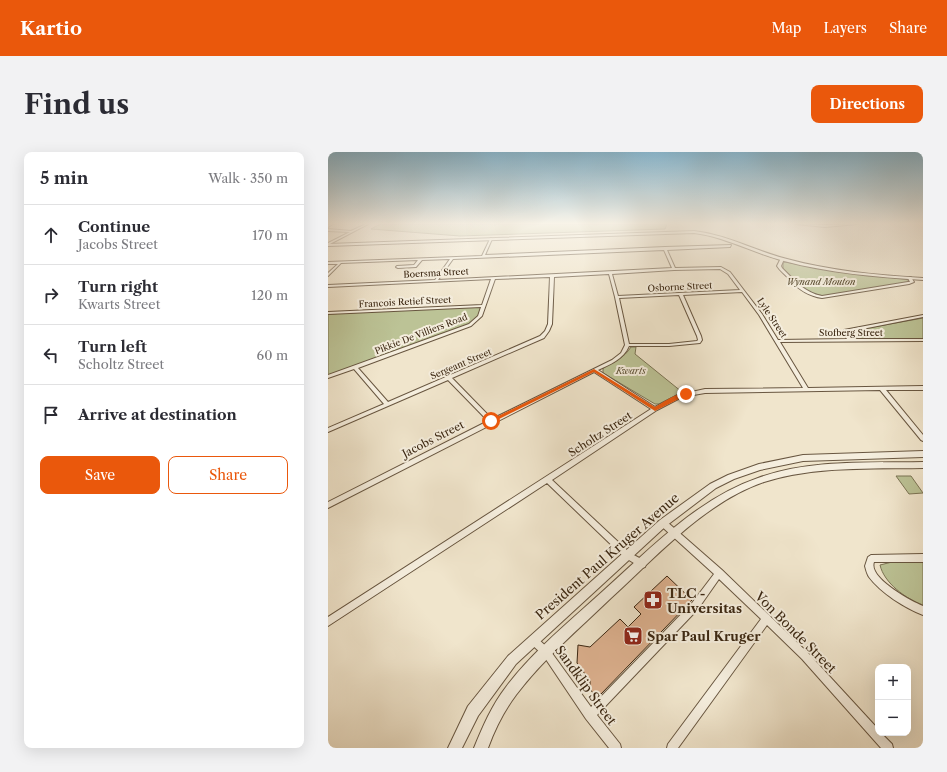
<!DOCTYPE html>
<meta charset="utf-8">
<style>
body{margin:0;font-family:"Libre Caslon Text",serif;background:#f2f2f3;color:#2b2b33}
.controls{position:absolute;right:12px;bottom:12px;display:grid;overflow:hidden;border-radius:8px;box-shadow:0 4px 16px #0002}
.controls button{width:36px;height:36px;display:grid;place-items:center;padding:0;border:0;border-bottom:1px solid #e1e1e2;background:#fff;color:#2b2b33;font:20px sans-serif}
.stop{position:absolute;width:12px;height:12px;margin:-9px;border:3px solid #ea580c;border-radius:50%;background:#fff}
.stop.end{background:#ea580c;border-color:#fff;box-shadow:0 1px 4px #0008}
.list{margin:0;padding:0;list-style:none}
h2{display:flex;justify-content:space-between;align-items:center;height:52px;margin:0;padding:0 16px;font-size:17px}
h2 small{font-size:13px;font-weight:400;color:#7c7c81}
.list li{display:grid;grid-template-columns:26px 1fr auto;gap:12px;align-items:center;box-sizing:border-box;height:60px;padding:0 16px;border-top:1px solid #e1e1e2}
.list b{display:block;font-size:15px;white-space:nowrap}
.list p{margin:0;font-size:13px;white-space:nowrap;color:#7c7c81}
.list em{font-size:13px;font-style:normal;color:#7c7c81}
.actions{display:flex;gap:8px;padding:12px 16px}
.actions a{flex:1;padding:9px 0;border:1px solid #ea580c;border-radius:8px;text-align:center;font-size:14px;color:#ea580c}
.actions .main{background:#ea580c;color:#fff}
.icon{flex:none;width:22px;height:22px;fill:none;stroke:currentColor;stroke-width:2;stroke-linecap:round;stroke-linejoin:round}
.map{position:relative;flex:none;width:595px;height:596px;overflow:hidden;border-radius:8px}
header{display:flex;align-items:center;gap:24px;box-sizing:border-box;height:56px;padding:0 20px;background:#ea580c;color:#fff}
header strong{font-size:19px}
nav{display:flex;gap:22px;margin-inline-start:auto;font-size:14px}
.intro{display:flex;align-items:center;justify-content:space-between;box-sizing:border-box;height:96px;padding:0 24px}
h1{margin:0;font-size:28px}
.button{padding:10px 18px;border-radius:8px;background:#ea580c;color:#fff;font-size:14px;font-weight:700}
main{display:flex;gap:24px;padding:0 24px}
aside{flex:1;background:#fff;border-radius:8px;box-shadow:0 4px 16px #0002}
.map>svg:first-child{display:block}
.green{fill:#bcc396;stroke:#7b7454}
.building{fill:#ddb18f;stroke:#3a2611}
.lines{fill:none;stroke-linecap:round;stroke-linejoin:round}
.minor-casing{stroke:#685640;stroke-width:2}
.tertiary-casing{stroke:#685640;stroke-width:2}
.minor{fill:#f5eede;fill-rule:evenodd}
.tertiary{fill:#f5eede;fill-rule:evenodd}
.route{fill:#ea580c}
.labels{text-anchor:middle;stroke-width:4;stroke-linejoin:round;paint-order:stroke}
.far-street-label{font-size:9px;fill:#3a2611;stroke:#f5eede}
.far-park-label{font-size:9px;font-style:italic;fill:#5a4d32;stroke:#f5eede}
.street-label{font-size:11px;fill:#3a2611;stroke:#f5eede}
.near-street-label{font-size:13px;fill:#3a2611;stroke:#f5eede}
.near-poi-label{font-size:13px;font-weight:bold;fill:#3a2611;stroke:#f5eede;text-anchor:start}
</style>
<header>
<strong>Kartio</strong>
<nav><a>Map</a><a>Layers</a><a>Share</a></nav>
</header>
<div class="intro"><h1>Find us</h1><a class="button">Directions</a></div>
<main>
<aside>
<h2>5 min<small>Walk · 350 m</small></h2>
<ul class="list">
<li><svg class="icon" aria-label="ahead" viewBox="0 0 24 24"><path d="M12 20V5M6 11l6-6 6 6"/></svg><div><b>Continue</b><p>Jacobs Street</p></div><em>170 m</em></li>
<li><svg class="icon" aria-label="right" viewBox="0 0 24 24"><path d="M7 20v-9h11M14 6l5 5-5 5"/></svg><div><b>Turn right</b><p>Kwarts Street</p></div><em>120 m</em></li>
<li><svg class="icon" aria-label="left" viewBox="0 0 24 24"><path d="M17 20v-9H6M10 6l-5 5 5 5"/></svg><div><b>Turn left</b><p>Scholtz Street</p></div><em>60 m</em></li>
<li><svg class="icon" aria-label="arrive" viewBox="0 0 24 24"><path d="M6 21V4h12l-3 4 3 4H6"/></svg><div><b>Arrive at destination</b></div></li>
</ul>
<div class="actions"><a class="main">Save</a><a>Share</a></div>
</aside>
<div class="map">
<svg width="595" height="596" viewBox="0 0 595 596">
<rect width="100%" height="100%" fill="#f0e5cc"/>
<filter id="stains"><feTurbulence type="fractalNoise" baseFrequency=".005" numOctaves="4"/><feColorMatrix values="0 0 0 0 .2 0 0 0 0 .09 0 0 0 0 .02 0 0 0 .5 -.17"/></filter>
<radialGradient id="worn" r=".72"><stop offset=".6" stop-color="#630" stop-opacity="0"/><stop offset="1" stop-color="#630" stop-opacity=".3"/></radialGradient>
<path class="green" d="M52 72H339L337 77 132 84 43 77Z
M457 110 511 120 577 127 585 130 498 144C479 143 467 130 455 116V111Z
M155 154 153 163 144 172 0 224V162Z
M595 166V187L532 189 520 184 518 180Z
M303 195H308L307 202 354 240 331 252H327L275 221V216C286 210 296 206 303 195Z
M568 324H583L595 341 581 342Z
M564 410H595V453C578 447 556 431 552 413Z"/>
<path class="building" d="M339 424 364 448 273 542 265 541 262 537V529L249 511 250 493 262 495 292 467 300 475 313 462 306 455Z"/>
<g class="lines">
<g class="minor-casing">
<path id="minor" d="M3 72H5L0 75V73Z
M38 72H40L0 93V91L22 80 0 79V77L23 79Z
M468 72 497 73 529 72 497 75Z
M163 86 164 87 157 103 337 95 403 93 402 95 339 98 347 116 393 115 402 120 434 162 450 188 519 187 515 181 516 178 595 163V165L519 180 523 187H595V189L452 190 480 236 595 234V238H558L595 283V289L593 288 552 238 377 241 354 245 329 258 224 328 302 401 317 409 318 412 317 415 314 416 296 405 219 331 0 474V465L323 257 266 220 0 356V350L160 269 120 228 0 280V276L56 252 26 217 0 226V223L141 172 150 164 153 155 0 162V160L154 153 163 127 0 135V133L107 128 122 107 94 108 88 115 70 116 68 115 69 114 86 113 90 108 13 111 0 124V121L10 112H0V110L154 104 162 87ZM336 98 344 116 110 128 125 107ZM392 117 400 122 412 138 290 144 284 122 346 118ZM281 122 287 145 297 193 293 201 284 208 164 267 124 226 216 186 221 179 224 172 226 125ZM222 125 220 172 217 179 212 184 60 250 30 216 143 174 154 164 167 127ZM414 140 431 163 475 236 377 237 350 243 327 255 270 218C281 213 296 207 301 194H341L372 191 374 188 373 184 355 143ZM351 143 369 184 370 188 369 189 341 192H301L291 146Z
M453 106 456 107 453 114 454 116C466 128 477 141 494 144L580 130H582L580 126 582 125H583L586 130 581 132 494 146C480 144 470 137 460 126 457 122 452 119 449 114Z
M335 368 338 369 394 418 480 501 550 577V581H553L564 592 565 596H553L474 507 439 473 350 596H339L340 592 433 467 391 427 370 457 269 563 292 592 293 596H281L258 567 215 503 202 491 201 488 202 485 205 484 208 485 221 497 263 555 364 451 386 422 332 373 331 371 332 369Z
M595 402V410H546C540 426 583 449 595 454V463C577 456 553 441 541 425 539 422 538 418 537 414L540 405 543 403Z"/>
</g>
<g class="tertiary-casing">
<path id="tertiary" d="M366 79C400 83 427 99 459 107 503 119 549 123 595 126V128C548 125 501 121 456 109 425 101 398 85 366 81L0 94V92Z
M595 299V305L475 309 432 318 406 327 388 336 338 374 188 512 150 564 134 596H120L140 554 180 504 332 368 382 332 400 323 431 312 475 303Z
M595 310V316C542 317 487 314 436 330 377 350 328 405 283 446 251 477 215 507 188 543 176 559 167 577 160 596H146C155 574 164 553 178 535 205 499 242 469 275 439 322 397 369 347 430 326 482 307 541 311 595 310Z"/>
</g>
<use href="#minor" class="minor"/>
<use href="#tertiary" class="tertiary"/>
</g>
<linearGradient id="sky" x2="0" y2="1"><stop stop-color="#89b9d2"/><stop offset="0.46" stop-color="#f8f3e8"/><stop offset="1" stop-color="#f8f3e8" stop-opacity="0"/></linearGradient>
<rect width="595" height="155" fill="url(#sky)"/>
<path class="route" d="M266 217 327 255C334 251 354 237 361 242L327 259 266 220 165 270 160 269Z"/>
<defs>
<g id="pharmacy-square" transform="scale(1)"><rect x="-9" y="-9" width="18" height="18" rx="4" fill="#8f2418" stroke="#f5eede"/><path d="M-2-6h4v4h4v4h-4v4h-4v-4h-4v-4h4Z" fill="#fff"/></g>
<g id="supermarket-square" transform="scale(1)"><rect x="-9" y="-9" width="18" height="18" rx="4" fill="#8f2418" stroke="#f5eede"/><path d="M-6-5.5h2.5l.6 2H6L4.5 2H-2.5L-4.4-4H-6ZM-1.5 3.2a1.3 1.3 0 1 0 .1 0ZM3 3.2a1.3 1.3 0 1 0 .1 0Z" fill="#fff"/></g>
</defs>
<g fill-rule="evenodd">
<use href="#pharmacy-square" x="325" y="448"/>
<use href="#supermarket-square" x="305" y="484"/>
</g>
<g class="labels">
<g class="far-street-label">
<text transform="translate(108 121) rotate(-3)" y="3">Boersma Street</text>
<text transform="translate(352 135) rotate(-3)" y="3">Osborne Street</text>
<text transform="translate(77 150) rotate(-3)" y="3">Francois Retief Street</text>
<text transform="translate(444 166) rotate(56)" y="3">Lyle Street</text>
<text x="523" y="184">Stofberg Street</text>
<text transform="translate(93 182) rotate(-21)" y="3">Pikkie De Villiers Road</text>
<text transform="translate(133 212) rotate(-23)" y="3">Sergeant Street</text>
</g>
<g class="far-park-label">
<text x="493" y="133">Wynand Mouton</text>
<text x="303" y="222">Kwarts</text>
</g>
<g class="street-label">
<text transform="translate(272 282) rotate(-33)" y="4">Scholtz Street</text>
<text transform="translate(105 287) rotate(-27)" y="4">Jacobs Street</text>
</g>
<g class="near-street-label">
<text transform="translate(279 404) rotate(-41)" y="5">President Paul Kruger Avenue</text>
<text transform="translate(468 480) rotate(45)" y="5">Von Bonde Street</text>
<text transform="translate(258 533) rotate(54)" y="5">Sandklip Street</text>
</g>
<g class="near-poi-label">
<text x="339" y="446">TLC -<tspan x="339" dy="15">Universitas</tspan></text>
<text x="319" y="489">Spar Paul Kruger</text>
</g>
</g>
<rect width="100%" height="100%" filter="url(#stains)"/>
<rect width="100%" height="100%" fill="url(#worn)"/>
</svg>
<div class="controls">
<button>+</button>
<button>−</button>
</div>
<div class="stop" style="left:163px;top:269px"></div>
<div class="stop end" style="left:358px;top:242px"></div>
</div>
</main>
